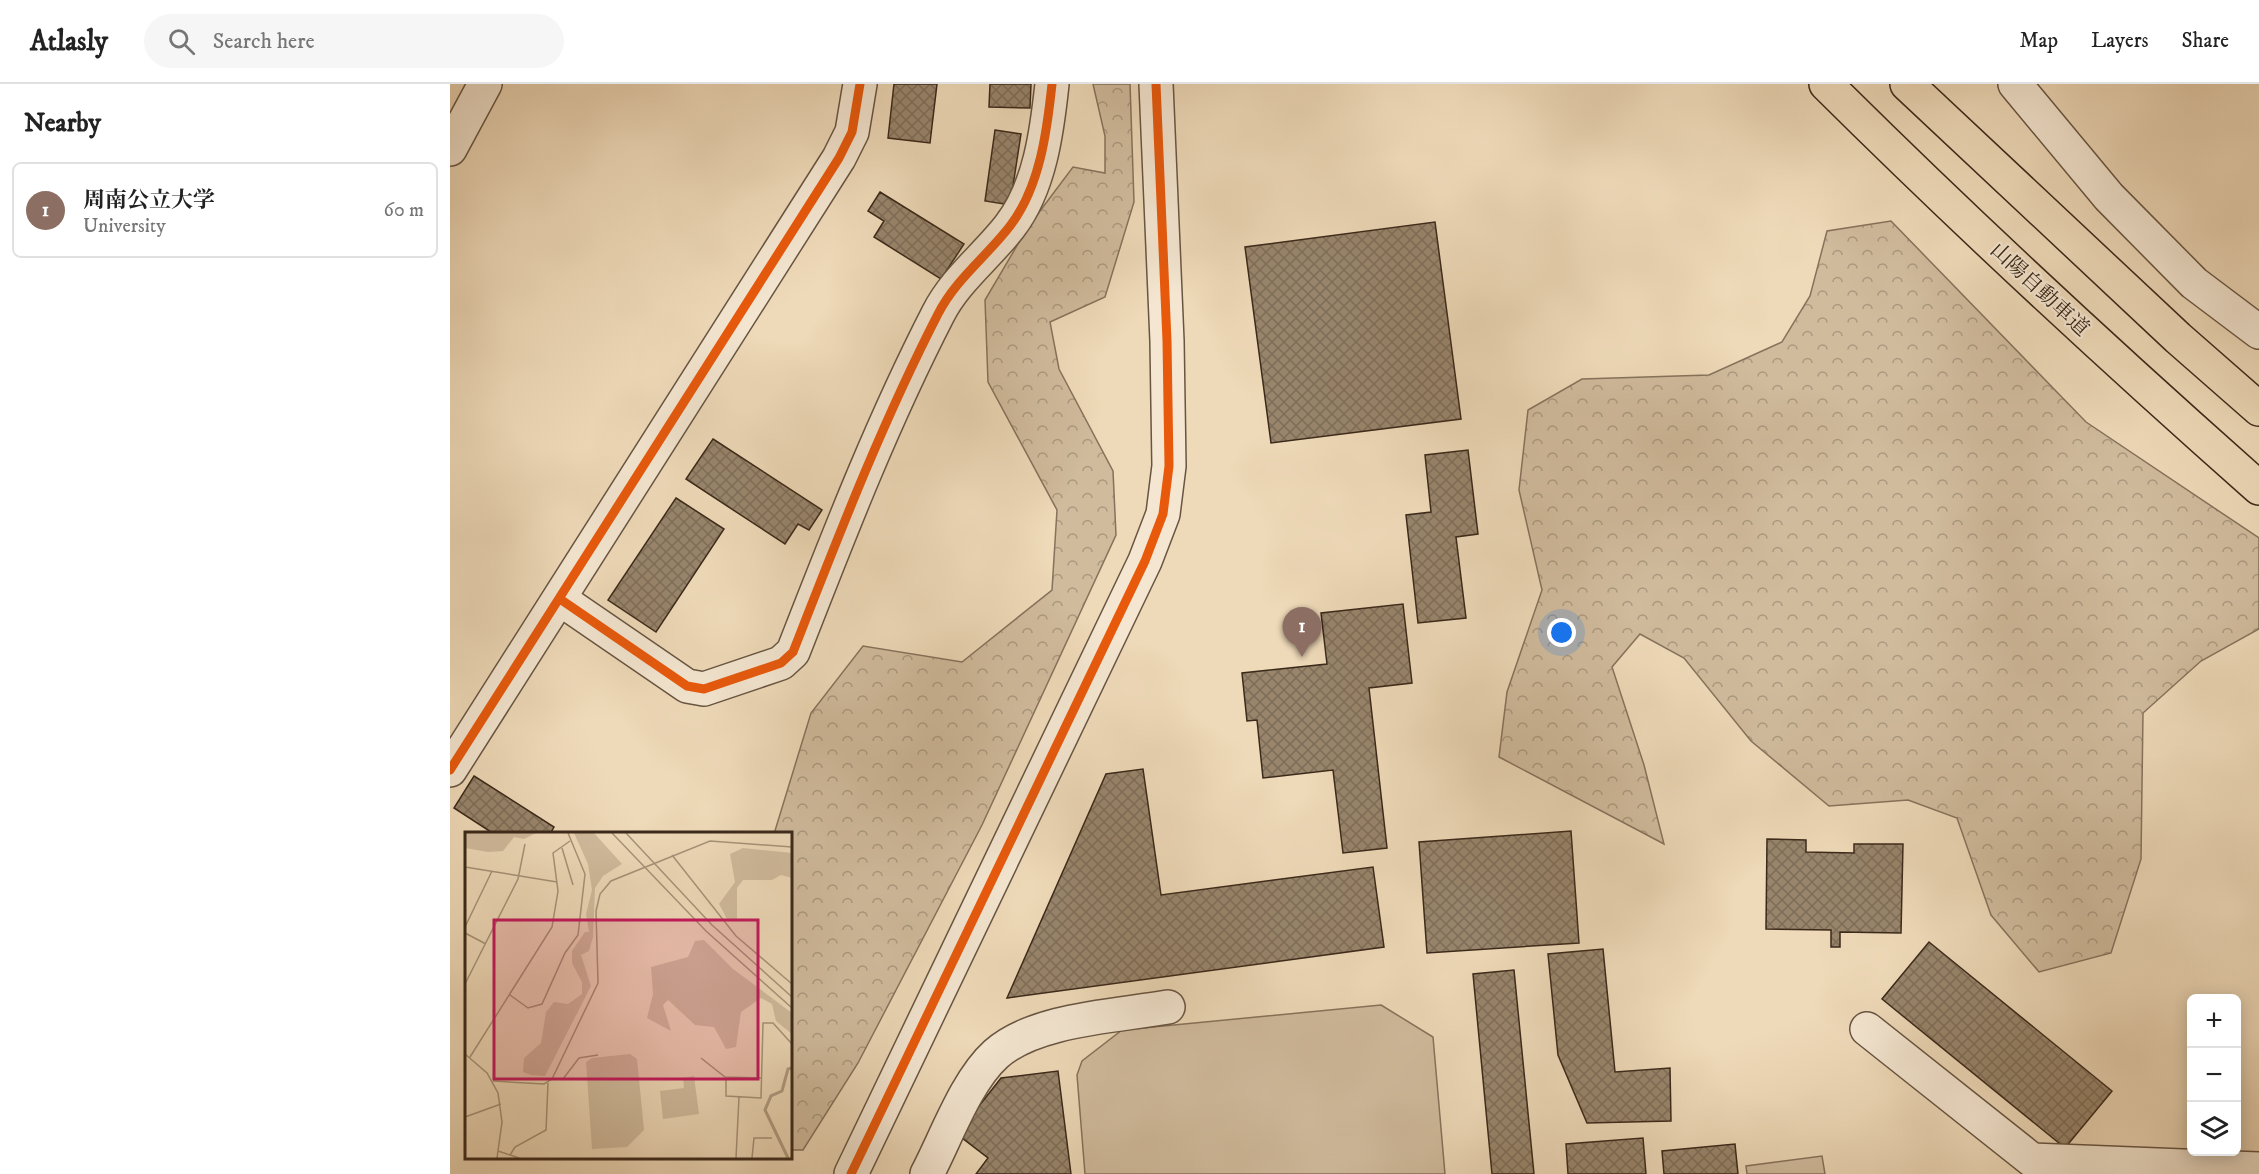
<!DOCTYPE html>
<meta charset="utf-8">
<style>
body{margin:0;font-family:"IM FELL DW Pica","Noto Serif JP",serif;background:#f6f6f6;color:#222}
.controls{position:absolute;right:18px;bottom:18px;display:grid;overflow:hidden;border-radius:9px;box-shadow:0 3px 15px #0003}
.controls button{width:54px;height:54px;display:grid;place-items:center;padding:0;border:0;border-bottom:2px solid #e0e0e0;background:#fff;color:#222;font:30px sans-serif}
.you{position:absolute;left:1112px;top:549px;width:21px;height:21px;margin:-15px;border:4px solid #fff;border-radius:50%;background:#1a73e8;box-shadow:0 0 0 9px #1a73e833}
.badge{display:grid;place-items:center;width:39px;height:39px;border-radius:50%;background:#d93025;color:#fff;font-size:20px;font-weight:700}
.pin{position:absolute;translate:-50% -50px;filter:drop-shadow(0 2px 3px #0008)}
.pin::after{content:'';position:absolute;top:32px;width:21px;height:18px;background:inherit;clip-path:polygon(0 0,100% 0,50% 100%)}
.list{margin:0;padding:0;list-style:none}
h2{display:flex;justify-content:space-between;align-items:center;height:78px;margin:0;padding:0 24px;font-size:26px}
h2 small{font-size:20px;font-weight:400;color:#767676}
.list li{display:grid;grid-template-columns:39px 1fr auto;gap:18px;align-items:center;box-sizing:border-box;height:96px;margin:0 12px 12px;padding:0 12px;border:2px solid #e0e0e0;border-radius:9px}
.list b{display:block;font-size:22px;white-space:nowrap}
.list p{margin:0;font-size:20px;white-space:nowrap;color:#767676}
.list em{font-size:20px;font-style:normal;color:#767676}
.icon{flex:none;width:33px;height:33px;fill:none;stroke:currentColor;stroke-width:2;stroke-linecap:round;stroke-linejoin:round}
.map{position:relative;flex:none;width:1809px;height:1090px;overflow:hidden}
header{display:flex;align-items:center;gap:36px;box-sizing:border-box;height:84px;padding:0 30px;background:#fff;border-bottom:2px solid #e0e0e0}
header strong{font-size:28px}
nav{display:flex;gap:33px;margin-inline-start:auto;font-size:21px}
.search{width:420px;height:54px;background:#f6f6f6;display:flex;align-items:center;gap:15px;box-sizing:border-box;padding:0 21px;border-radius:33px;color:#767676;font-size:22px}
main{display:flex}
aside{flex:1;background:#fff}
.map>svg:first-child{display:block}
.forest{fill:url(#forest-crowns);stroke:#86725c;stroke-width:1.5}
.pitch{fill:#d0bb9d;stroke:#86725c;stroke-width:1.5}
.building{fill:url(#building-cross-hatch);stroke:#3b291a;stroke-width:1.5}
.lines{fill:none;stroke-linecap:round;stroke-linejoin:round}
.minor-casing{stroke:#685542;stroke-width:36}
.highway-casing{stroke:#3b291a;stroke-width:36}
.minor{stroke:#f4e6d1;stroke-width:33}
.highway{stroke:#eed9b8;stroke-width:33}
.cycleway-casing{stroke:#f4e6d1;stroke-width:13}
.cycleway{stroke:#e8590c;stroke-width:9}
.labels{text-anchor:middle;stroke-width:4.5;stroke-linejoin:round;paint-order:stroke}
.street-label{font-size:21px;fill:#3b291a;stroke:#f4e6d1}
.inset-river{fill:none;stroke:#b19d82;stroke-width:3}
.inset-road{fill:none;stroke:#a69379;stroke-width:1.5}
.view{fill:#c2185b;fill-opacity:0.15;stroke:#c2185b;stroke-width:3}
.inset-edge{fill:none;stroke:#3b291a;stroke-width:3}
</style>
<header>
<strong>Atlasly</strong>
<div class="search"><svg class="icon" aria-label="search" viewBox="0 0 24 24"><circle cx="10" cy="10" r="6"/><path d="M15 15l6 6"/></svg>Search here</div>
<nav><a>Map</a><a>Layers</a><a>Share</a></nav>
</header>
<main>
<aside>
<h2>Nearby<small></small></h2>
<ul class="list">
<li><span class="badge" style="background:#8d6e63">1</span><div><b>周南公立大学</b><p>University</p></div><em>60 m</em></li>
</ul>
</aside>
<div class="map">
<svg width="1809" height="1090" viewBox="0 0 1809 1090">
<defs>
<pattern id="forest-crowns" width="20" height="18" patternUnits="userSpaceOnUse" patternTransform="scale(1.5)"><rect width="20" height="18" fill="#d0bb9d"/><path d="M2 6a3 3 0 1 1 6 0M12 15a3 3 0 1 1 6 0" fill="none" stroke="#aa987f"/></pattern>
<pattern id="building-cross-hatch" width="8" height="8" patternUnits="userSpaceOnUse" patternTransform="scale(1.5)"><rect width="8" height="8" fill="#98856c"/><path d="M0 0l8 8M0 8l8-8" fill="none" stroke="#7d6d58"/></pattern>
</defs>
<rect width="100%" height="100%" fill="#eed9b8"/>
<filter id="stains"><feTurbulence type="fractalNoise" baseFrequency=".00333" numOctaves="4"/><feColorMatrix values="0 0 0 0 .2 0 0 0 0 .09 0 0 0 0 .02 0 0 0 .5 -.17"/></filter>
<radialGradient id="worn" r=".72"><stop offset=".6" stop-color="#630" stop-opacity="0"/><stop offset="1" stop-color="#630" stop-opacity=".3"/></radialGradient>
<path class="forest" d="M643 0H680L684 118 655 213 600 238 609 285 663 387 666 451 532 741 408 979 353 1066H340V750H324L361 629 413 562 512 578 602 506 607 426 538 298 535 216 578 143 623 83 655 89V52Z
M1441 137 1636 338 1809 454V545L1751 577 1693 629 1691 775 1661 869 1589 888 1541 831 1507 734 1458 716 1379 722 1301 657 1234 574 1190 550 1162 583 1194 681 1214 760 1049 673 1057 608 1092 506 1069 406 1078 326 1132 295 1259 291 1332 258 1360 212 1377 147Z"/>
<path class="pitch" d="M931 921 983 953 995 1090H635L627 991 632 977 672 946Z
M1372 1072 1375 1090H1297L1296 1082Z"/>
<path class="building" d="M444 0H487L480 59 438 54Z
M540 0H581L580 24 539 23Z
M545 46 571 50 560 121 535 117Z
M430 108 514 160 491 195 424 153 434 137 418 127Z
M985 138 1011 335 821 359 795 163Z
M263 355 372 426 359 446 348 440 335 460 236 395Z
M1018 366 1028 450 1006 453 1016 534 968 539 956 431 981 428 975 371Z
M226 414 274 445 206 548 158 516Z
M953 520 962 599 919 604 937 764 893 769 883 686 813 694 807 636 797 637 792 589 877 580 871 529Z
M693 685 711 811 923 783 934 863 557 914 656 690Z
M24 692 104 743 100 750H44L4 724Z
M1121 747 1129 859 977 869 969 758Z
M1317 755 1356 756V768L1404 769V760H1453L1451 849 1390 848V863H1381V846L1316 845Z
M1479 858 1662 1007 1615 1064 1432 915Z
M1153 865 1165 988 1220 984 1221 1037 1137 1039 1108 971 1098 870Z
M1064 886 1084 1090H1042L1023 890Z
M608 987 621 1090H526L538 1074 507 1050 551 994Z
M1193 1054 1196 1090H1118L1116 1060Z
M1285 1060 1288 1090H1214L1212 1067Z"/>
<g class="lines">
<g class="minor-casing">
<path id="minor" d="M1565 0 1659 113 1744 199 1809 248
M0 65 35 0
M110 515 237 602 254 605 331 579 343 568C388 453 431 341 488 230 505 196 537 172 560 142 590 103 597 47 602 0
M0 686 389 74 402 48 410 0
M1417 945 1582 1076 1809 1085
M401 1090 695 477 713 430 719 382 717 257 706 0
M477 1090C496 1054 516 997 546 970 585 935 667 932 718 923"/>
</g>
<g class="highway-casing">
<path id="highway" d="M1376 0C1516 139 1661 273 1809 404
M1457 0 1728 254 1809 325"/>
</g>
<use href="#minor" class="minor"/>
<use href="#highway" class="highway"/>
<g class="cycleway-casing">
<path id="cycleway" d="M110 515 237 602 254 605 331 579 343 568C388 453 431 341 488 230 505 196 537 172 560 142 590 103 597 47 602 0
M0 686 389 74 402 48 410 0
M401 1090 695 477 713 430 719 382 717 257 706 0"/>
</g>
<use href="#cycleway" class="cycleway"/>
</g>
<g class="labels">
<g class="street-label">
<text transform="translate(1590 205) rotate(43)" y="7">山陽自動車道</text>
</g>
</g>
<g transform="translate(15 748)">
<rect width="327" height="327" fill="#eed9b8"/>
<path d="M0 1H71L59 7 49 5 38 19 23 20 0 16ZM109 1H129L157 32 138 44 130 56 128 105 124 119 116 123 126 154 80 244 66 243 58 240 59 226 76 211 81 180 89 170 103 172 117 162V150L107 131V119L120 100H124L121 82 127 58 123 32ZM278 16 327 21V46L316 43 307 48H278L272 56V88L262 87 254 72 270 50 265 22ZM239 108 268 137 327 181V202L311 189 307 172 296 166 276 180 271 215 261 217 249 195 230 193 203 168 198 173 206 199 182 186 188 162 186 135 223 125 230 109Z" fill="#d0bb9d"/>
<path d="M165 222 172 227 179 298 162 315 127 317 121 230 127 226ZM229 244 234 282 198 287 195 259 219 256 218 246Z" fill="#d0bb9d"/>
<path class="inset-river" d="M323 326 300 278 306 264 317 259 323 237 327 236"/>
<path class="inset-road" d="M147 1 241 99 327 176M161 1 247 93 327 165M97 16 108 53M207 23 271 104 327 152M0 35 92 50M0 95 27 39M0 101 21 112M0 152 53 47 60 12M45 163 63 176 77 172 100 121 113 103 120 42 103 1M0 222 22 241 33 261 37 290 32 326M5 225 87 95 93 59 88 21 105 9M236 226 260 245 296 246M261 245V264L296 266 298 191H308L327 212M87 247H98L114 226 133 223M28 249 79 252 87 247 133 151 131 79 135 62 146 49 245 9 327 15M0 285 36 272M33 319 54 326M45 323 50 315 81 298 83 251M271 326 274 265M287 326 289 306H307"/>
<path class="view" d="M29 88H293V247H29Z"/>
<rect width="327" height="327" class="inset-edge"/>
</g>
<rect width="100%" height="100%" filter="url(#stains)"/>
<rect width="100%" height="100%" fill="url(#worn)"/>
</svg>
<div class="controls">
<button>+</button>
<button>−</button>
<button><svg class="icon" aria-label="layers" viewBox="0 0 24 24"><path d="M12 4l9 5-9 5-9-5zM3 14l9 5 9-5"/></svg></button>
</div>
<div class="you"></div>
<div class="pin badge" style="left:852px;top:573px;background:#8d6e63">1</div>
</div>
</main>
